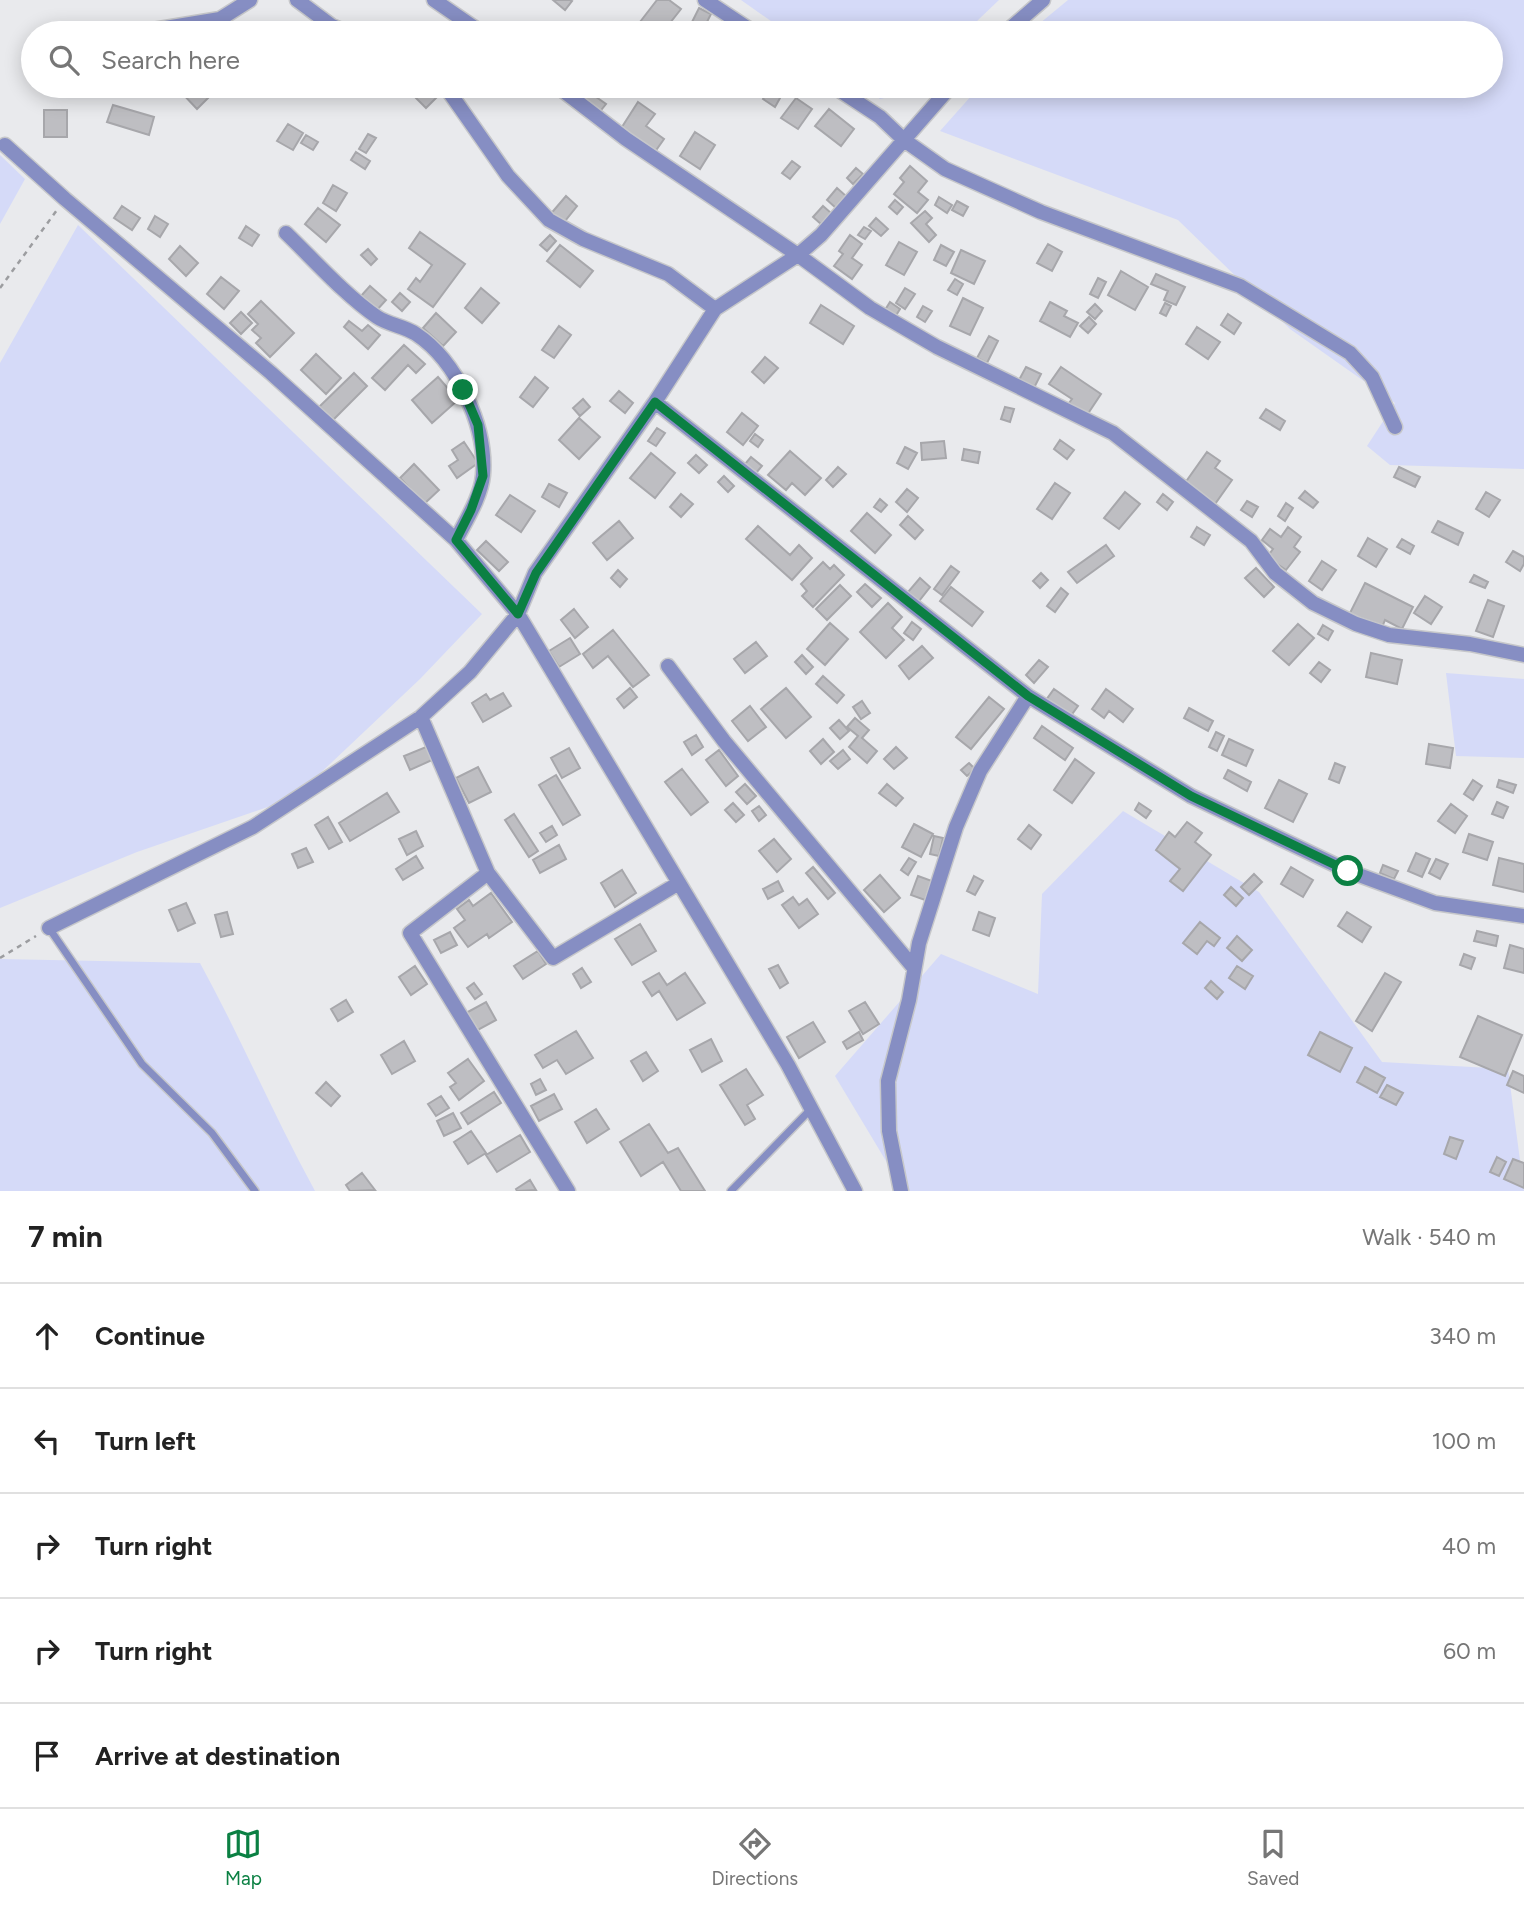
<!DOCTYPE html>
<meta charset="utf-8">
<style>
body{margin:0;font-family:Figtree,sans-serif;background:#f6f6f6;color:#222}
.stop{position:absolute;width:21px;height:21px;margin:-16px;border:5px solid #0b8043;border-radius:50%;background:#fff}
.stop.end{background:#0b8043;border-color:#fff;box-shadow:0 2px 7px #0008}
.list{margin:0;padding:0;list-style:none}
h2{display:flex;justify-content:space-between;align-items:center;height:91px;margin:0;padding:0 28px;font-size:30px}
h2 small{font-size:23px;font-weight:400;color:#767676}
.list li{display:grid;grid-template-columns:46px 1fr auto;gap:21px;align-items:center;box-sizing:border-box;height:105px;padding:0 28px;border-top:2px solid #e0e0e0}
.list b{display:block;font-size:26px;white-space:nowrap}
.list em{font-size:23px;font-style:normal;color:#767676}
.icon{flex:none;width:38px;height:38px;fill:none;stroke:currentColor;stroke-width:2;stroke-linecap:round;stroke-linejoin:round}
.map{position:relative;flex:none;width:1524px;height:1191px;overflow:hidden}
.search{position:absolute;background:#fff;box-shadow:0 4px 18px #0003;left:21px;right:21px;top:21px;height:77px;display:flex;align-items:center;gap:18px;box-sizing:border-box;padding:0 24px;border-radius:38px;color:#767676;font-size:26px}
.sheet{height:616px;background:#fff}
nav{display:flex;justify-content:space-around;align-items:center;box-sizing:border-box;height:98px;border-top:2px solid #e0e0e0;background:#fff;font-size:19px;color:#767676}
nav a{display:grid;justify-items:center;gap:4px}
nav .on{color:#0b8043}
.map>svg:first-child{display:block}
.green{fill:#d5daf8}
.building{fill:#bebec2;stroke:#a7a7ab;stroke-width:2}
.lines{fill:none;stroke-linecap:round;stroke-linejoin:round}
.lane-casing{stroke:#c6c7ca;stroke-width:10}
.street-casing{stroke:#c6c7ca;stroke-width:17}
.path{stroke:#9c9da0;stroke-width:2.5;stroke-dasharray:5 5;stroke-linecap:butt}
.lane{stroke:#868ec3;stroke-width:7}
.street{stroke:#868ec3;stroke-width:14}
.route{stroke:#0b8043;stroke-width:9}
</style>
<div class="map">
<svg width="1524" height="1191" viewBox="0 0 1524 1191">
<rect width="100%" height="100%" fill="#e9eaed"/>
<path class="green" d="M741 0H999L978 20 968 33H788Z
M1068 0H1524V469L1390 465 1367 446 1395 403 1290 329 1178 220 940 131 980 86H1491V33H1028Z
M862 86H927L924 89 880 99Z
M0 155 25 179 0 224Z
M78 225 482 614 420 679 294 798 137 852 0 908V363Z
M1446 673 1524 679V758L1456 756Z
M1123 811 1259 892 1382 1062 1508 1069 1524 1191H904L835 1076 941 954 1038 994 1042 894Z
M0 959 200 963C241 1038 274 1116 315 1191H0Z"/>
<path class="building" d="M553 0H570L572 1 565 10Z
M657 0H669L681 9 662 33H655L640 22Z
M699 8 711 14 704 28 692 22Z
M185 86H213L217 89 197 109 180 91Z
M404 86H425L437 97 426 108Z
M768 90 780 98 775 107 763 99Z
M589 92 606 104 598 114 582 103Z
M796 98 812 109 798 129 781 118Z
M638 102 655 114 646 126 664 139 652 156 620 130Z
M113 105 154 117 149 135 107 122Z
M829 109 854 129 841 146 815 126Z
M44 110H67V137H44Z
M288 124 303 133 293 150 277 141Z
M695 132 715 145 700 169 680 156Z
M368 134 376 138 366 153 359 149Z
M306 135 318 142 313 150 301 143Z
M356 152 370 161 365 169 351 160Z
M792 161 800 167 790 179 782 173Z
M910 166 927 181 918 192 928 200 917 213 894 194 904 182 900 178Z
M856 168 863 174 853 184 847 178Z
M333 185 347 193 336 211 323 203Z
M837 188 846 196 836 208 827 200Z
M566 196 577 206 561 226 549 216Z
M939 197 952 205 947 213 935 205Z
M895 200 903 207 897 214 889 207Z
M957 201 968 207 963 216 952 210Z
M122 206 140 218 132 230 114 218Z
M823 206 831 213 821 224 813 217Z
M318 208 340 225 326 242 305 224Z
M925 211 932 218 926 224 936 235 929 242 911 223Z
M155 216 168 224 160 237 148 229Z
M876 218 888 229 881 236 869 226Z
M246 226 259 235 252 246 239 238Z
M864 227 871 231 865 239 858 235Z
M420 232 465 264 433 307 408 289 416 278 420 282 432 265 409 248Z
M550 235 556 241 547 251 540 245Z
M850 235 862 244 852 258 862 265 852 279 834 266 843 254 839 251Z
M899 242 917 252 904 275 886 265Z
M1048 244 1062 252 1052 271 1037 263Z
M560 245 593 271 580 287 547 261Z
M941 245 954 252 946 266 934 260Z
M180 246 198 263 186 276 169 259Z
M368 249 377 259 371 265 361 255Z
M961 250 985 261 974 284 951 273Z
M1121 271 1148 287 1135 310 1108 295Z
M1156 274 1185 287 1176 305 1164 300 1168 291 1151 284Z
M221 277 239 291 224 309 207 294Z
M1098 278 1106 282 1098 298 1090 294Z
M955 279 963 284 957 295 948 290Z
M370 286 386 300 376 311 361 296Z
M481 288 499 303 482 323 465 308Z
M905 288 915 294 905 309 896 303Z
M400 293 410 302 402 311 392 302Z
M963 298 983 308 970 335 950 326Z
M261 301 294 333 270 357 256 343 261 338 252 330 258 324 248 314Z
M890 302 900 309 895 317 885 310Z
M1050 302 1067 311 1064 316 1078 323 1070 337 1040 321Z
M1165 303 1171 306 1166 316 1160 313Z
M1095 304 1102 311 1095 319 1087 312Z
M821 305 854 326 843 344 810 323Z
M923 306 932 311 925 322 917 317Z
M241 312 252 323 241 334 230 323Z
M436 313 456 332 443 346 423 328Z
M1228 314 1241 323 1234 334 1221 325Z
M1089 317 1096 324 1088 333 1080 326Z
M349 321 362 331 368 325 380 335 368 349 344 327Z
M559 326 571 335 554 358 542 350Z
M1197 327 1220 342 1208 359 1186 344Z
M989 336 998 341 987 363 977 358Z
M404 345 425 364 416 373 408 365 385 390 372 378Z
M316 354 341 378 326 394 301 370Z
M765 357 778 368 764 383 752 372Z
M1026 367 1041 374 1034 388 1019 380Z
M1061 367 1101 394 1087 415 1069 403 1072 399 1049 384Z
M354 373 367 386 333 420 319 407Z
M438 377 458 400 432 423 412 400Z
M535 377 548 388 533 407 520 397Z
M619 391 633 403 625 413 610 401Z
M583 399 590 407 580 416 573 408Z
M1005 407 1014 409 1010 422 1001 419Z
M1266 409 1285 421 1280 430 1260 418Z
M742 413 758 426 743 445 727 432Z
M579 418 600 437 579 459 559 440Z
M657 428 665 433 656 446 648 441Z
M755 434 763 440 758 447 750 441Z
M1060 440 1074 450 1067 459 1054 449Z
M944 441 946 458 922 460 921 443Z
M464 442 478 463 457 478 449 466 458 460 452 450Z
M905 447 917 453 908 469 897 463Z
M964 449 980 452 978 463 962 460Z
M790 451 821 478 805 495 792 483 786 490 768 475Z
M1207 452 1220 461 1215 468 1232 480 1215 504 1185 483Z
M651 453 675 473 655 498 630 478Z
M696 455 707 465 699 473 688 463Z
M751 457 762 466 756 473 745 464Z
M414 464 439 490 424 504 400 478Z
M838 467 846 474 833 487 826 480Z
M1399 467 1420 477 1415 487 1394 477Z
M724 476 734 486 728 492 718 482Z
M1055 483 1070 493 1052 519 1037 509Z
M549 484 567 493 559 507 542 497Z
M907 489 918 498 907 512 896 502Z
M1305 491 1318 502 1313 508 1299 498Z
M1125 492 1140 504 1119 529 1104 518Z
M1486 492 1500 500 1489 517 1476 509Z
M681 494 693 504 681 517 670 507Z
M1163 494 1173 502 1167 510 1157 502Z
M510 495 535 511 521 532 496 515Z
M880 499 887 505 881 512 874 507Z
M1247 501 1258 507 1252 517 1241 510Z
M1286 503 1293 508 1285 521 1278 516Z
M867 513 891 535 875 553 851 531Z
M908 516 923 530 915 539 900 525Z
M619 521 633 538 607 560 593 543Z
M1438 521 1463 533 1458 545 1432 532Z
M758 526 790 555 799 545 812 558 792 580 746 539Z
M1197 527 1210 535 1204 545 1191 537Z
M1288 527 1301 537 1294 547 1300 552 1286 570 1267 557 1273 549 1262 540 1270 529 1281 537Z
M1368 538 1387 549 1376 567 1358 556Z
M1402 539 1414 546 1410 554 1397 547Z
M486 541 508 562 499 571 477 550Z
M1106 545 1114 556 1077 583 1068 572Z
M1513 551 1524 557V564L1520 571 1506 562Z
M1322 561 1336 570 1322 590 1309 581Z
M823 562 830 569 834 565 844 575 813 607 802 596 807 591 801 584Z
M951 566 959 572 942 595 934 589Z
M1256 568 1274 587 1264 597 1245 578Z
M618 570 627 579 620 587 611 578Z
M1041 573 1048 580 1040 588 1033 581Z
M1474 575 1488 582 1485 588 1470 582Z
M920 578 930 587 919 601 908 592Z
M1365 583 1413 607 1402 629 1385 620 1381 630 1349 615Z
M865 584 881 598 872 607 857 592Z
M840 585 851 596 827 620 816 609Z
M951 587 983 612 972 626 940 601Z
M1061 588 1068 594 1055 612 1047 606Z
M1425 596 1442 607 1431 624 1414 613Z
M1488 600 1504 606 1493 637 1476 631Z
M888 603 902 617 892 628 904 640 886 658 860 632Z
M574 609 588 627 575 638 561 620Z
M912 622 921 629 913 640 904 633Z
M830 623 848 639 825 665 807 649Z
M1298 624 1314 638 1289 665 1273 651Z
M1323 625 1333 631 1328 640 1318 634Z
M613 630 649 675 633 687 608 656 593 668 583 654Z
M570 638 580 654 559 667 549 651Z
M756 642 767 656 745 673 734 659Z
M922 646 933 658 909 679 899 666Z
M1371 653 1402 660 1397 684 1366 677Z
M802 655 813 667 806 674 795 662Z
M1039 660 1048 667 1034 683 1026 675Z
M1319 662 1330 670 1321 682 1310 673Z
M823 676 844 695 837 703 816 684Z
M630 688 637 697 624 708 617 699Z
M786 688 811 717 786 738 761 709Z
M1054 689 1078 706 1070 717 1046 700Z
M1106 689 1133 709 1123 722 1109 711 1104 718 1092 709Z
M503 693 511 706 483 722 472 703 486 694 490 700Z
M989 697 1004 709 971 749 956 737Z
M862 701 870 713 861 719 853 707Z
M750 706 766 727 748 741 732 721Z
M1189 708 1213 721 1208 731 1184 718Z
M855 718 869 730 862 738 877 751 867 763 849 747 858 736 847 727Z
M839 720 849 731 840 739 830 728Z
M1042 726 1073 748 1065 760 1034 738Z
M1216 732 1224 736 1217 751 1209 747Z
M696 735 703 747 692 755 684 742Z
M823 739 834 752 821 764 810 751Z
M1229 739 1253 750 1246 766 1222 755Z
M1429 744 1453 748 1450 768 1426 764Z
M426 747 432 760 410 770 404 756Z
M896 747 907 758 894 769 884 759Z
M569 748 580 768 562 778 551 758Z
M719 750 738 776 726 786 706 760Z
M843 750 850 759 838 769 830 761Z
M1075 759 1094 773 1072 803 1054 790Z
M969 763 975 769 967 776 961 770Z
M1335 763 1345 767 1339 783 1329 779Z
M478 767 491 792 469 803 456 778Z
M682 769 708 802 691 815 665 782Z
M1228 770 1251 782 1247 791 1224 778Z
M556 775 580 815 563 825 539 785Z
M1279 780 1307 794 1293 822 1265 808Z
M1473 780 1482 786 1473 800 1464 794Z
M1499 780 1516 785 1513 793 1497 787Z
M745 784 756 796 747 804 736 792Z
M887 784 903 798 896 806 879 793Z
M387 793 399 812 350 841 339 823Z
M1497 802 1508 807 1503 818 1492 814Z
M733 803 744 815 736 822 725 810Z
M1139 803 1151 811 1146 818 1135 810Z
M1451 804 1467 816 1455 833 1438 821Z
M759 806 766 815 759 821 752 811Z
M514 814 538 851 529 857 505 820Z
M328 817 342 842 329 849 315 825Z
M1187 822 1202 833 1195 842 1211 855 1183 891 1170 881 1180 869 1156 850 1169 832 1175 837Z
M914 824 933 834 921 857 902 847Z
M1029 825 1041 835 1031 849 1018 839Z
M552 826 557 835 546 842 540 833Z
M416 831 423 846 407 855 399 839Z
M1469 834 1493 842 1487 860 1463 852Z
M934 836 943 838 939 856 930 854Z
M774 839 791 859 777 872 759 851Z
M559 845 566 859 540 873 533 860Z
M306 848 313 862 298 868 292 854Z
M1416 853 1430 859 1422 877 1408 871Z
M416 856 423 868 403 880 396 869Z
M909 858 916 862 908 875 901 870Z
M1499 858 1524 864V892L1493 885Z
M1436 859 1448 864 1440 879 1429 873Z
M1383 865 1398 871 1394 879 1380 873Z
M813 867 835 893 828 899 806 873Z
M1291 867 1313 880 1303 897 1281 884Z
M622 870 636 893 615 907 601 883Z
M1254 874 1262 882 1249 895 1241 887Z
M880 875 900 898 884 912 864 890Z
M918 876 932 881 925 900 911 895Z
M974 876 983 881 975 895 967 891Z
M778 881 783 891 768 899 763 889Z
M1231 887 1243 898 1236 906 1224 895Z
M491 893 512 922 489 938 487 934 468 947 454 928 465 920 457 909 469 900 473 906Z
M793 897 799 905 807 899 818 914 799 928 782 905Z
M186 903 195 923 178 931 169 910Z
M227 912 233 934 221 937 215 915Z
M979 912 995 918 989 936 973 930Z
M1347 912 1371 927 1362 942 1338 926Z
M1200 922 1220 938 1214 946 1207 941 1197 954 1183 943Z
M640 924 656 951 632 965 615 939Z
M1477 931 1498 936 1496 946 1474 941Z
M450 932 457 945 441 953 434 940Z
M1237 936 1252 950 1242 961 1227 948Z
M1510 945 1524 949V973L1504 968Z
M538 951 546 964 523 979 514 966Z
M1464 954 1475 958 1471 969 1460 965Z
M778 965 788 983 780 988 769 969Z
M415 966 427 984 411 995 399 977Z
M1237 966 1253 976 1245 989 1229 978Z
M582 968 591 982 581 988 573 974Z
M659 973 667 985 685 973 705 1003 677 1020 659 991 652 996 643 982Z
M1385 973 1401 982 1372 1031 1356 1021Z
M1211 981 1223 992 1217 999 1205 988Z
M474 983 482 994 475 999 467 988Z
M346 1000 353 1012 338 1021 331 1009Z
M486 1002 496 1020 476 1031 466 1013Z
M865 1002 879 1024 863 1034 849 1011Z
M1478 1016 1522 1035 1505 1076 1460 1057Z
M813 1022 825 1042 799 1058 787 1037Z
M576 1031 593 1058 566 1074 557 1060 543 1068 535 1055Z
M859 1032 863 1040 847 1049 843 1042Z
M1320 1032 1352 1048 1340 1072 1308 1055Z
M711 1039 722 1061 702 1072 690 1050Z
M404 1041 415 1061 392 1074 381 1055Z
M646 1052 658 1071 643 1081 631 1061Z
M468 1059 484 1081 459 1100 450 1087 456 1083 448 1073Z
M1365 1067 1385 1078 1377 1093 1357 1082Z
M746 1069 763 1095 747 1105 755 1119 745 1125 720 1085Z
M1513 1071 1524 1076V1093L1507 1085Z
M540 1079 546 1090 536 1095 531 1084Z
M326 1082 340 1096 331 1106 316 1093Z
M1387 1085 1403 1093 1396 1105 1380 1097Z
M494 1092 501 1103 468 1124 461 1113Z
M554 1094 562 1109 539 1121 531 1106Z
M441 1096 449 1108 436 1116 428 1104Z
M596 1109 609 1129 587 1143 575 1122Z
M453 1113 461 1128 444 1136 437 1121Z
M649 1124 668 1153 678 1148 705 1191H681L663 1162 641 1176 620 1142Z
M471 1131 486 1153 468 1164 454 1142Z
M520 1135 530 1152 497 1172 486 1155Z
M1450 1137 1463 1141 1456 1159 1444 1154Z
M1497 1157 1506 1162 1499 1176 1490 1172Z
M1513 1159 1524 1163V1188L1504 1179Z
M362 1173 375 1190 350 1191 346 1185Z
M530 1180 536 1190 517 1191 516 1189Z"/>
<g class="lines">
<g class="lane-casing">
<path id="lane" d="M49 928 142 1064 212 1133 255 1191
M731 1191 811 1109"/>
</g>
<g class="street-casing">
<path id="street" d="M297 0 332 26 348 33
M434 0 482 33
M705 0 755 33
M135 33 220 19 250 0
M1005 33 1043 0
M445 86 508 176 549 220 583 239 668 274 715 309
M557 86 626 139 798 255 870 308 937 347 1113 433 1251 541 1275 573 1313 603 1356 624 1389 635 1470 644 1524 655
M833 86 880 117 904 140 945 169 1041 212 1240 286 1350 353 1372 377 1395 427
M5 145 65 199 271 373 456 540 518 614 788 1065 855 1191
M286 233C314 260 345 295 377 317 389 325 404 326 416 334 457 361 487 427 483 475 481 497 466 520 456 540
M655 402 1028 696 1191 796 1348 871 1435 903 1524 916
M668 666 724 741 914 968
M421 717 488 873 410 933 568 1191
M488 873 553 958 679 883
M49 928 253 827 421 717 470 672 518 614 535 573 655 402 715 309 798 255 821 235 951 86
M901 1191 889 1131 888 1081 909 1000 919 943 956 827 980 771 1028 696"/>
</g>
<path class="path" d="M0 288 57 210
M0 958 36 936"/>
<use href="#lane" class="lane"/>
<use href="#street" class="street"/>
</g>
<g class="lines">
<path class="route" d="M463 390 478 425 483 476 471 510 456 540 518 614 536 573 655 402 1028 696 1191 796 1348 871"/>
</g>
</svg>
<div class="stop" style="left:1348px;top:871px"></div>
<div class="stop end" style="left:463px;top:390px"></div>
<div class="search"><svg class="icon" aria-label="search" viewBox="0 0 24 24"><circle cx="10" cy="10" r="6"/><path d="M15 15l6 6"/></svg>Search here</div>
</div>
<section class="sheet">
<h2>7 min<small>Walk · 540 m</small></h2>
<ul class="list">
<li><svg class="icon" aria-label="ahead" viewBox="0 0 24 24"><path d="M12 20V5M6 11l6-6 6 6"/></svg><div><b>Continue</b></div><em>340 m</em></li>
<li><svg class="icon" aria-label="left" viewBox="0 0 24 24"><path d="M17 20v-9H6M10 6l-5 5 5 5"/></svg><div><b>Turn left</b></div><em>100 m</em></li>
<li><svg class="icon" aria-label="right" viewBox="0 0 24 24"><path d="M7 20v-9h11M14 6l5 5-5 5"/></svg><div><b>Turn right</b></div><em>40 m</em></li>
<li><svg class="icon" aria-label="right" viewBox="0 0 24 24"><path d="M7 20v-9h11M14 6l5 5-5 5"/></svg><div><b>Turn right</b></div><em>60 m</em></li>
<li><svg class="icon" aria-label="arrive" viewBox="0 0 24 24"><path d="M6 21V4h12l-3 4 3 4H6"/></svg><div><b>Arrive at destination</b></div></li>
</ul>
</section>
<nav>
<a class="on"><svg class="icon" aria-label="map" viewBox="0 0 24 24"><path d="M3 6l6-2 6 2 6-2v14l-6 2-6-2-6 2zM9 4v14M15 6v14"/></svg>Map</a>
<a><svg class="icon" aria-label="directions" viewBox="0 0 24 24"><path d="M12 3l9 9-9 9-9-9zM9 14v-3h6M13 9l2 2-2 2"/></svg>Directions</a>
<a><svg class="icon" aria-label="saved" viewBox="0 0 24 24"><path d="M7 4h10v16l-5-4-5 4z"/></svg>Saved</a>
</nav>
